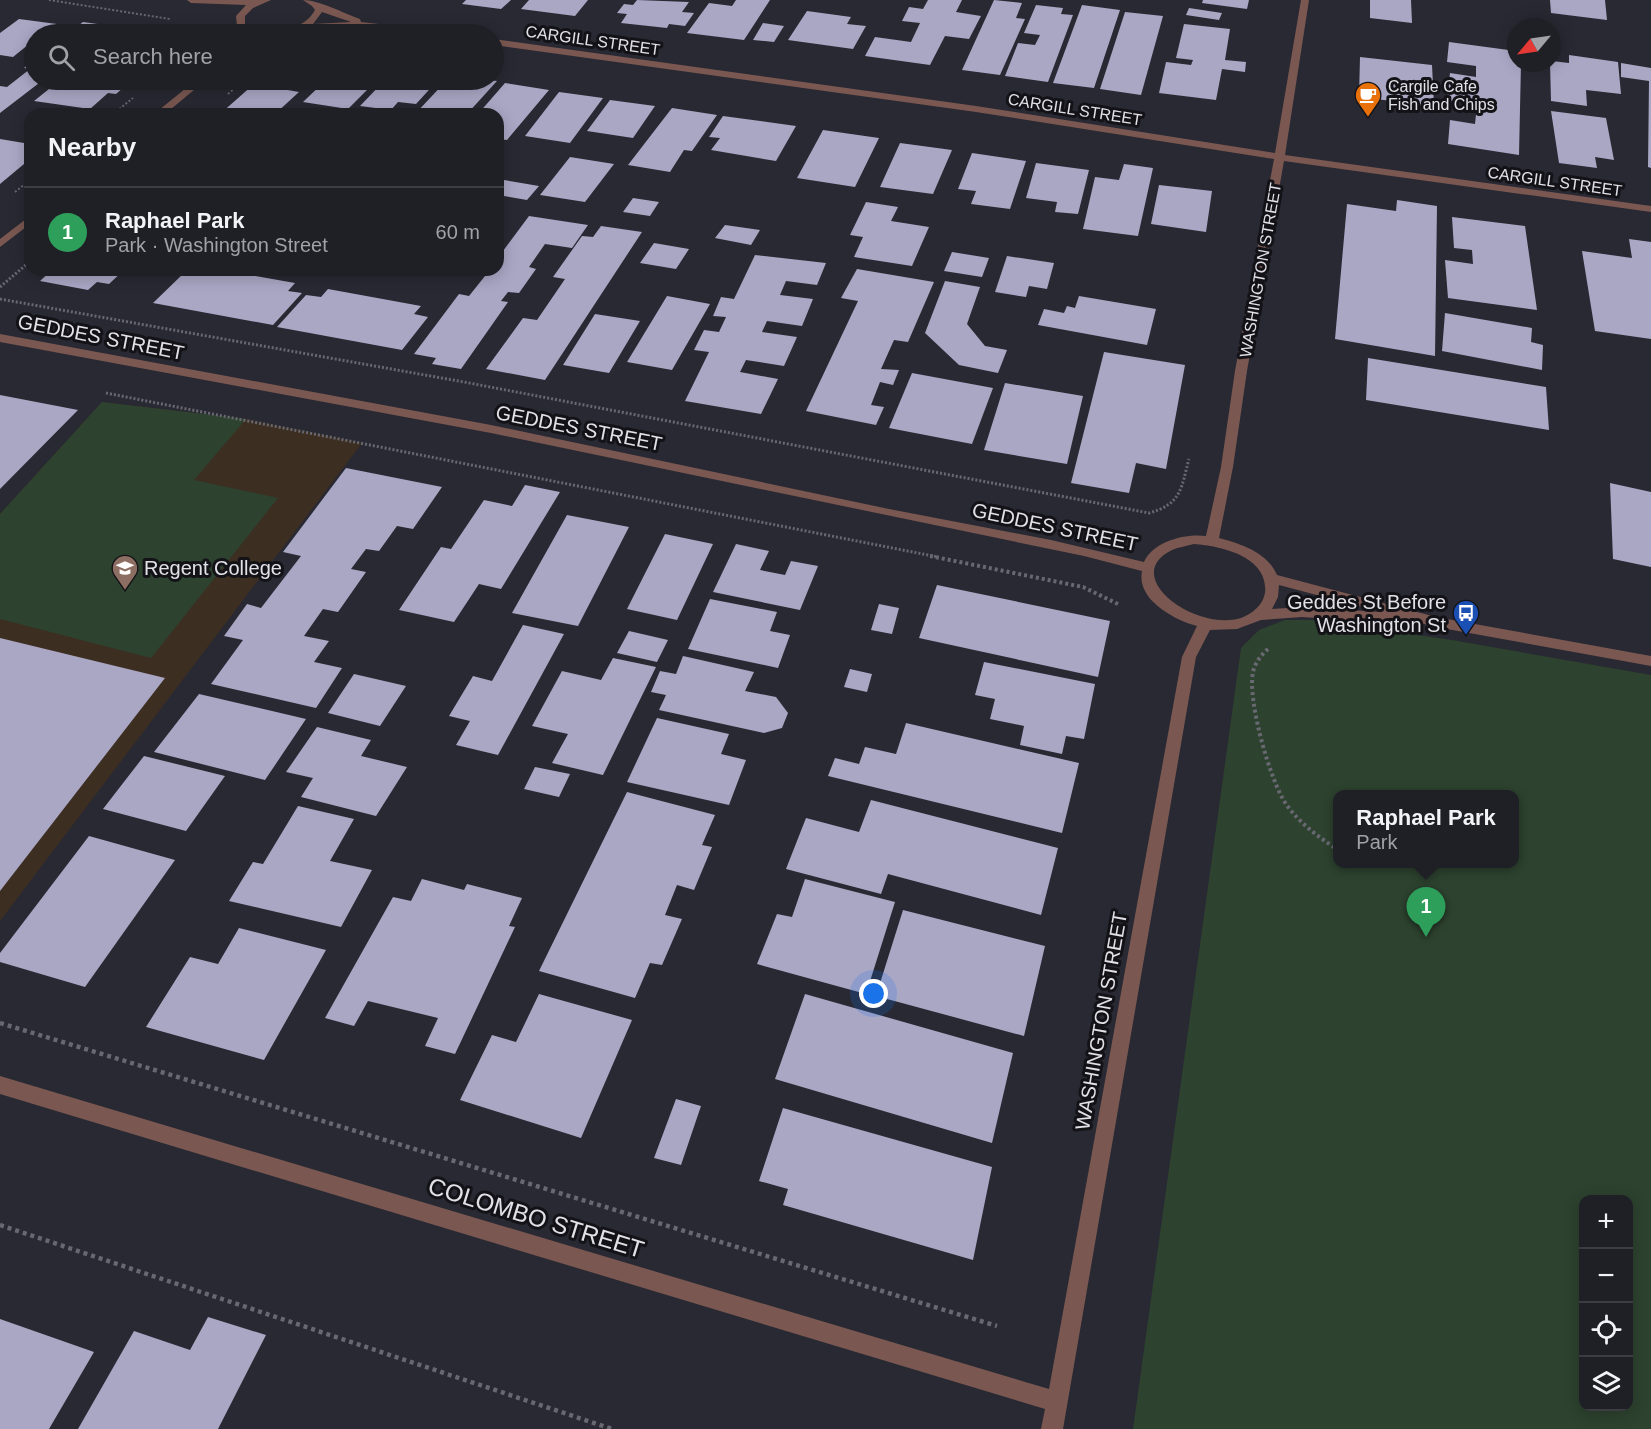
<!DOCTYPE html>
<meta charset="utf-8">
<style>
body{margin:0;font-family:Arial,sans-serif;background:#2c2c32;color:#f1f3f6}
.controls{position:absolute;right:18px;bottom:18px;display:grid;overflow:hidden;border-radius:12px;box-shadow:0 3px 15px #0003}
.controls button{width:54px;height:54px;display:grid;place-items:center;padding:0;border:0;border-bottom:2px solid #3c3d43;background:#1f1f26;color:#f1f3f6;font:30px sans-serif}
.compass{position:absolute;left:1507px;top:18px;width:54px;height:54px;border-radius:50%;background:#1f1f26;box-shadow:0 3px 15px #0003;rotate:241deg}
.you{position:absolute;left:874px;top:994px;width:21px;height:21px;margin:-15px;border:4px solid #fff;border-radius:50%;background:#1a73e8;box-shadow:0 0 0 9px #1a73e833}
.badge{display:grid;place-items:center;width:39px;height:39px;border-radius:50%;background:#8bbbb9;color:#fff;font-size:20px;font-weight:700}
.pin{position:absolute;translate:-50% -50px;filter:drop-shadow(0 2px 3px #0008)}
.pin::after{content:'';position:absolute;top:32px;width:21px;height:18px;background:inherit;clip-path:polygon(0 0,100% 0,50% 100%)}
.popup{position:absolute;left:1333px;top:790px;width:186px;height:78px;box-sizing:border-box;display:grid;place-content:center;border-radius:12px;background:#1f1f26;filter:drop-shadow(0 2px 4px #0005);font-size:20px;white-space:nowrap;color:#a1a2a7}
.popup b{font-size:22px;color:#f1f3f6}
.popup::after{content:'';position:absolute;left:50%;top:100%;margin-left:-12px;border:12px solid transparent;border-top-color:#1f1f26}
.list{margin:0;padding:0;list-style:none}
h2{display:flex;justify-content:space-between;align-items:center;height:78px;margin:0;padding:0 24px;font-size:26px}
h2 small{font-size:20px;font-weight:400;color:#a1a2a7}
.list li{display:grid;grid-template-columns:39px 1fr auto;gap:18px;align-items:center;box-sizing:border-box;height:90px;padding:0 24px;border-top:2px solid #3c3d43}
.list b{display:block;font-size:22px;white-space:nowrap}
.list p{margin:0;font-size:20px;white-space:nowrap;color:#a1a2a7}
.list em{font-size:20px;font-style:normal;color:#a1a2a7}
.icon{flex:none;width:33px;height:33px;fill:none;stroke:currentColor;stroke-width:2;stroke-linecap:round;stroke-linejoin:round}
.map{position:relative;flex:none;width:1651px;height:1429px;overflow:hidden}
.search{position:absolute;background:#1f1f26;box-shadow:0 3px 15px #0003;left:24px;top:24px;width:480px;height:66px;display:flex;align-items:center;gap:15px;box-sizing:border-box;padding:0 21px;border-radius:33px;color:#a1a2a7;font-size:22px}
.panel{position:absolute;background:#1f1f26;box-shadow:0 3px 15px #0003;left:24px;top:108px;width:480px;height:168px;border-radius:18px}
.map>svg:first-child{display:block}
.education{fill:#3d2e22}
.green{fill:#2d422f;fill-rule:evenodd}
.building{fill:#aaa7c5}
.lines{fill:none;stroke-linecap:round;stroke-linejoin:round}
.path-far3{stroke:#686871;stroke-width:2;stroke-dasharray:2 2;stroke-linecap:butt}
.path-far2{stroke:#686871;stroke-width:3;stroke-dasharray:2 2;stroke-linecap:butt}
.path-far1{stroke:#686871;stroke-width:4;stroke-dasharray:3 3;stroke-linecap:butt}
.path{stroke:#686871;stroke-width:4.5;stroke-dasharray:4 4;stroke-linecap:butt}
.street{fill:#7a5851;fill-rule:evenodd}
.labels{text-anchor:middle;stroke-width:6;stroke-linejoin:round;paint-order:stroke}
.far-street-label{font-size:16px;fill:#e2e1e8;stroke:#121217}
.far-poi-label{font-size:16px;fill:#e2e1e8;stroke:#121217;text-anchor:start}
.street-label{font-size:20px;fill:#e2e1e8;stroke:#121217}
.poi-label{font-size:20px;fill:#e2e1e8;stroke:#121217;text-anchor:start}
.near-street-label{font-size:24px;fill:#e2e1e8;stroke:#121217}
</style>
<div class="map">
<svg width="1651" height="1429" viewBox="0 0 1651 1429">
<rect width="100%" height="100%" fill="#292933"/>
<path class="education" d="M102 402 246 419 362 443 0 921V514Z"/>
<path class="green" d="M102 402 246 419 194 480 278 498 151 658 0 619V514Z
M1285 620H1312L1452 640 1651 675V1429H1133L1241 648 1259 630ZM1338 794H1514V864H1338ZM1584 1200H1628V1406H1584Z"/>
<path class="building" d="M466 0H511L501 9 462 4Z
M529 0H588L575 16 521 9Z
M637 0 689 2 682 12 694 13 685 26 669 24 667 28 621 23 627 14 617 13 624 4 633 5Z
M736 0H770L744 40 687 33 709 3 732 6Z
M928 0H962L956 12 981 16 969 39 945 36 930 65 865 56 875 37 911 42 920 23 902 21 909 7 923 9Z
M994 0 1022 3 1016 18 1025 19 1000 75 962 70Z
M1203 0H1249L1247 9 1202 3Z
M1370 0H1411L1412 23 1370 18Z
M1550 0H1605L1607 20 1551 13Z
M1036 5 1063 8 1061 14 1073 15 1048 82 1005 76 1018 43 1035 45 1040 35 1024 33Z
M1082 5 1120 10 1094 88 1053 83Z
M1189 8 1222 13 1219 20 1186 15Z
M807 11 851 17 847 24 866 26 853 49 788 40Z
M1125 12 1163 16 1141 95 1100 89Z
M19 19 57 24 42 34H34V40L13 57 0 55V33Z
M83 22 112 26 101 34H67Z
M763 23 784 26 774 42 753 40Z
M1184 24 1230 29 1225 60 1246 62 1245 72 1222 69 1216 100 1159 93 1166 62 1191 65 1193 60 1176 58Z
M1449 42 1516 51V63H1521L1519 155 1448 144 1450 120 1475 124 1477 105 1447 100 1450 73 1476 77V66L1447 62Z
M1569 55 1618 62 1621 94 1586 90 1587 106 1551 101 1550 63 1552 61 1569 63Z
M1360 57 1432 65 1434 106 1359 97Z
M34 60V80H43L0 113V86L7 87 30 69 24 68Z
M1621 63 1651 68V168L1648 167 1649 81 1621 77Z
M83 80H132L116 94 108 93 90 109 34 101 54 85 74 87Z
M326 80H377L348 109 303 102Z
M385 80H438L416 104 398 102 391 110 360 106Z
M447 80H489L497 81 467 114H415Z
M505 83 549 90 507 140 498 139V114H478Z
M254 84 299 92 275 114H220Z
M559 92 603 98 570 143 525 136Z
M610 100 655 106 633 138 587 131Z
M672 108 717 115 692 151 684 150 670 172 628 165Z
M1551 111 1606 118 1614 160 1595 157 1597 168 1559 163Z
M723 116 796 126 776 161 711 150 720 138 709 137Z
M823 130 879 138 855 187 797 178Z
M0 139 30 144V159L0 184Z
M900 143 952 150 933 194 880 187Z
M972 153 1026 161 1010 209 971 204 976 191 958 189Z
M570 157 614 164 585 202 540 195Z
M1036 163 1089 170 1078 214 1055 212 1057 202 1026 198Z
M1124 164 1153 168 1138 236 1083 229 1095 177 1119 180Z
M498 179 539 186 527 200 498 195Z
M1159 185 1212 191 1206 232 1151 224Z
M633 198 659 202 650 216 623 212Z
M1397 200 1437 206 1435 356 1335 339 1347 204 1396 211Z
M866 202 898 207 891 221 929 227 912 266 854 257 863 237 850 235Z
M529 216 588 225 572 248 545 244 529 267 536 269 519 293 508 292 501 301 508 302 461 369 432 364 436 358 414 354 459 294 469 296 485 276 474 274 476 270H498V250L503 251Z
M1452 217 1525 226 1537 310 1448 298 1445 260 1473 264 1472 250 1454 248Z
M725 225 760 230 751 245 715 238Z
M601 226 642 232 545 380 486 369 523 318 537 320 565 279 553 277 582 236 593 237Z
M1629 239 1651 242V339L1595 331 1582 251 1632 258Z
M654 243 689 249 676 269 640 263Z
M952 252 989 258 982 277 944 271Z
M755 255 826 263 817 285 786 281 780 295 813 299 802 326 767 321 762 332 797 337 784 366 746 360 740 372 778 379 761 414 685 401 709 352 694 350 704 330 719 332 726 317 713 316 721 297 734 299Z
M1007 256 1054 263 1047 289 1029 286 1026 297 995 292Z
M857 269 934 282 908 342 894 340 881 369 899 370 893 385 880 382 871 405 884 407 876 425 806 411 858 301 841 298Z
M52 270H124L109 284 97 282 88 290 40 281Z
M202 270H222L295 283 288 291 302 293 273 325 153 303 185 272 198 274Z
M945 281 980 287 967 324 985 346 1007 350 998 373 959 365 925 333Z
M328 289 421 306 414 314 428 317 402 350 277 327 306 295 321 297Z
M667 296 710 304 672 370 627 362Z
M1079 296 1156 309 1147 345 1038 325 1044 309 1064 313 1067 306 1075 308Z
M1445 313 1532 328 1531 342 1543 345 1542 370 1442 351Z
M595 314 640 321 609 373 563 365Z
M1104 352 1185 365 1166 469 1136 463 1129 493 1071 483Z
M1368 358 1546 387 1549 430 1366 400Z
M912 373 993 388 972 444 889 428Z
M1005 383 1083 396 1067 464 984 450Z
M0 395 78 410 0 489Z
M346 468 442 487 413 529 397 526 379 551 366 549 351 569 366 572 338 612 323 609 304 636 329 641 314 662 342 668 316 708 211 684 243 640 224 636 247 604 261 608 301 556 283 552Z
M1610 483 1651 492V567L1613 559Z
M525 485 560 492 501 589 479 584 454 622 399 610 441 547 451 549 484 500 512 506Z
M567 515 629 527 578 626 512 613Z
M665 534 713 544 677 620 627 609Z
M736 544 769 551 760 570 785 575 791 561 818 566 800 610 713 592Z
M937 585 1110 621 1098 677 919 638Z
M710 599 777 612 770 631 790 635 778 668 688 649Z
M879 604 899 608 892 634 871 630Z
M523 625 564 634 498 755 456 745 470 721 449 716 473 676 492 681Z
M629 631 668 640 657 662 617 653Z
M0 638 165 678 0 891Z
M683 656 754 672 745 691 776 697 788 713 782 728 764 733 659 710 666 695 651 692 660 671 676 674Z
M613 658 656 667 603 775 552 763 568 734 532 726 562 671 601 680Z
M984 662 1095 684 1084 739 1066 736 1062 754 1020 745 1024 726 990 719 995 699 975 695Z
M850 669 872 674 867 692 844 687Z
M354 674 406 686 380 726 328 713Z
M199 694 306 719 265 780 154 752Z
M657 718 729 734 721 754 746 760 729 805 627 782Z
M906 723 1079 763 1062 833 828 776 835 758 859 764 865 747 896 754Z
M317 727 371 740 361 756 407 767 376 816 301 797 313 778 286 772Z
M144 756 225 776 186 831 103 809Z
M535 767 570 774 559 797 524 789Z
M627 792 715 815 702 845 712 847 694 890 677 885 665 915 682 919 662 965 650 963 635 998 539 971Z
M871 800 1058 848 1041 915 888 874 881 894 786 869 806 818 859 832Z
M298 806 354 819 330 861 372 870 341 927 229 901 253 862 263 864Z
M89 836 175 860 85 987 0 962V953Z
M422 879 464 890 467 884 522 898 509 926 515 927 455 1054 425 1046 438 1018 368 1001 354 1026 325 1018 393 897 411 901Z
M805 879 895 902 866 994 757 964 777 914 792 917Z
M903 910 1045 946 1024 1036 876 996Z
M239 928 326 950 264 1060 146 1027 190 957 218 964Z
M539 994 632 1020 581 1138 460 1100 492 1035 516 1042Z
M805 994 1013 1053 992 1143 775 1079Z
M676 1099 701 1106 681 1165 654 1158Z
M783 1108 992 1167 973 1260 783 1205 788 1189 759 1181Z
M208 1317 266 1335 218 1429H78L134 1331 190 1350Z
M0 1319 94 1352 49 1429H0Z"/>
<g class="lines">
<path class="path-far3" d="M49 0 170 19
M228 94 244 80
M113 114 133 98
M15 192 30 180"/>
<path class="path-far2" d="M0 287 27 264
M0 299 464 382 1149 513C1182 504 1181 488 1189 459
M106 393 938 557"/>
<path class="path-far1" d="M930 556 1083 587 1120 605
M1268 649C1261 655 1255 663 1253 672 1247 699 1270 781 1286 804 1300 824 1319 837 1338 850"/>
<path class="path" d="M0 1023 997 1326
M0 1225 612 1429"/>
<path class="street" d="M187 0H271L253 8 245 16V24C267 33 302 34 315 10L312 6 303 0C319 0 343 13 360 19L361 22 441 31 445 34C420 37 394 29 368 27 351 26 320 26 303 30 283 34 255 40 237 26L236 16 246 5 191 3ZM322 12 351 22 313 24Z
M1301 0H1309L1285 155 1651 206V212L1284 161 1247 371 1233 467 1219 538C1241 544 1267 552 1277 575L1436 617 1651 656V666L1436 627 1409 620 1403 624 1302 617 1261 620 1237 629 1210 630 1196 657 1063 1429H1041L1045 1409 0 1094V1076L1049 1389 1182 657 1197 626C1175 620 1136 600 1142 571L1084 556 491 433 0 342V334L491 425 889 509 1051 540 1144 562C1153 541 1186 533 1206 536L1221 467 1235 371 1274 159 976 112 494 45V39L976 106 1275 153ZM1194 544C1222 546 1269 557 1265 593 1263 605 1252 614 1241 618 1195 632 1119 576 1172 550 1179 547 1187 546 1194 544ZM1279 585 1381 612 1302 607 1272 609 1278 597Z
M196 80H206L165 114H154Z
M30 216V224L0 247V239Z"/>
</g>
<defs>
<g id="cafe-pin" transform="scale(1.35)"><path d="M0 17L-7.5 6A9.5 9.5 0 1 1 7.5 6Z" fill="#e8710a" stroke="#121217"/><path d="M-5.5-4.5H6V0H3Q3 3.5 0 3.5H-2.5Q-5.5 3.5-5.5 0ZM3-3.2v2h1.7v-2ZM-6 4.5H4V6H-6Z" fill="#fff"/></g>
<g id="school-pin" transform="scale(1.35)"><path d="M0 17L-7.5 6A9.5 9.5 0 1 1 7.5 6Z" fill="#8d6e63" stroke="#121217"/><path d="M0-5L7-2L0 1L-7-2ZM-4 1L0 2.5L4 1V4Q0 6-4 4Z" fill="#fff"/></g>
<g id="bus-pin" transform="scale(1.35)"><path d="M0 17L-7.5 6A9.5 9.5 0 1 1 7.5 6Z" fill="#1a4fb4" stroke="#121217"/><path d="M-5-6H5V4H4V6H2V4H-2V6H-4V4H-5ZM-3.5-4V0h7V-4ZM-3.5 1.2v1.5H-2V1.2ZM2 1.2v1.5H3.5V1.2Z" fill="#fff"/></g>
</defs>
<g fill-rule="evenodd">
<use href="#cafe-pin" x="1368" y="95"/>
<use href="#school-pin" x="125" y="568"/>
<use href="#bus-pin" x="1466" y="613"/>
</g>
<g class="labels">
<g class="far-street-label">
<text transform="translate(593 40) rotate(8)" y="6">CARGILL STREET</text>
<text transform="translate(1075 109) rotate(9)" y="6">CARGILL STREET</text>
<text transform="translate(1555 181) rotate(8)" y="6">CARGILL STREET</text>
<text transform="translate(1260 270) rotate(-80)" y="6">WASHINGTON STREET</text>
</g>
<g class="far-poi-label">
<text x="1388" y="92">Cargile Cafe<tspan x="1388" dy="18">Fish and Chips</tspan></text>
</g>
<g class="street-label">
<text transform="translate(101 337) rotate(11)" y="7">GEDDES STREET</text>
<text transform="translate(579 428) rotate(11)" y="7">GEDDES STREET</text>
<text transform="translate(1055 527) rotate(12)" y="7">GEDDES STREET</text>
<text transform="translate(1101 1021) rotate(-80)" y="7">WASHINGTON STREET</text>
</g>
<g class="poi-label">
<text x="144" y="575">Regent College</text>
<text x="1446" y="609" text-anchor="end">Geddes St Before<tspan x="1446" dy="23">Washington St</tspan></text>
</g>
<g class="near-street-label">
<text transform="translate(536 1218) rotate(17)" y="8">COLOMBO STREET</text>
</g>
</g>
</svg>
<div class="controls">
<button>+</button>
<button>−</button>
<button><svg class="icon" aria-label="locate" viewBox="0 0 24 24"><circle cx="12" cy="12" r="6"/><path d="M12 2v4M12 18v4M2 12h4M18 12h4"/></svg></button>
<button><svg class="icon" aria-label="layers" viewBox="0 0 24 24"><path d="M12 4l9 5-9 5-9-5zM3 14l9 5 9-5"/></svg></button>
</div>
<svg class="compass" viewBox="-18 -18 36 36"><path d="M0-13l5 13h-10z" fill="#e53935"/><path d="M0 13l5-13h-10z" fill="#a1a2a7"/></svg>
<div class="you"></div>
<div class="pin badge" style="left:1426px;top:937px;background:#2e9e5b">1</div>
<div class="popup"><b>Raphael Park</b>Park</div>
<div class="search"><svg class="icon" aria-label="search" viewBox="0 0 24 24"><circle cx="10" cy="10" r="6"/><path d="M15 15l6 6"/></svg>Search here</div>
<section class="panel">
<h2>Nearby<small></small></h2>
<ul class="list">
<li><span class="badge" style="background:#2e9e5b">1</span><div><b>Raphael Park</b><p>Park · Washington Street</p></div><em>60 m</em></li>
</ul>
</section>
</div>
